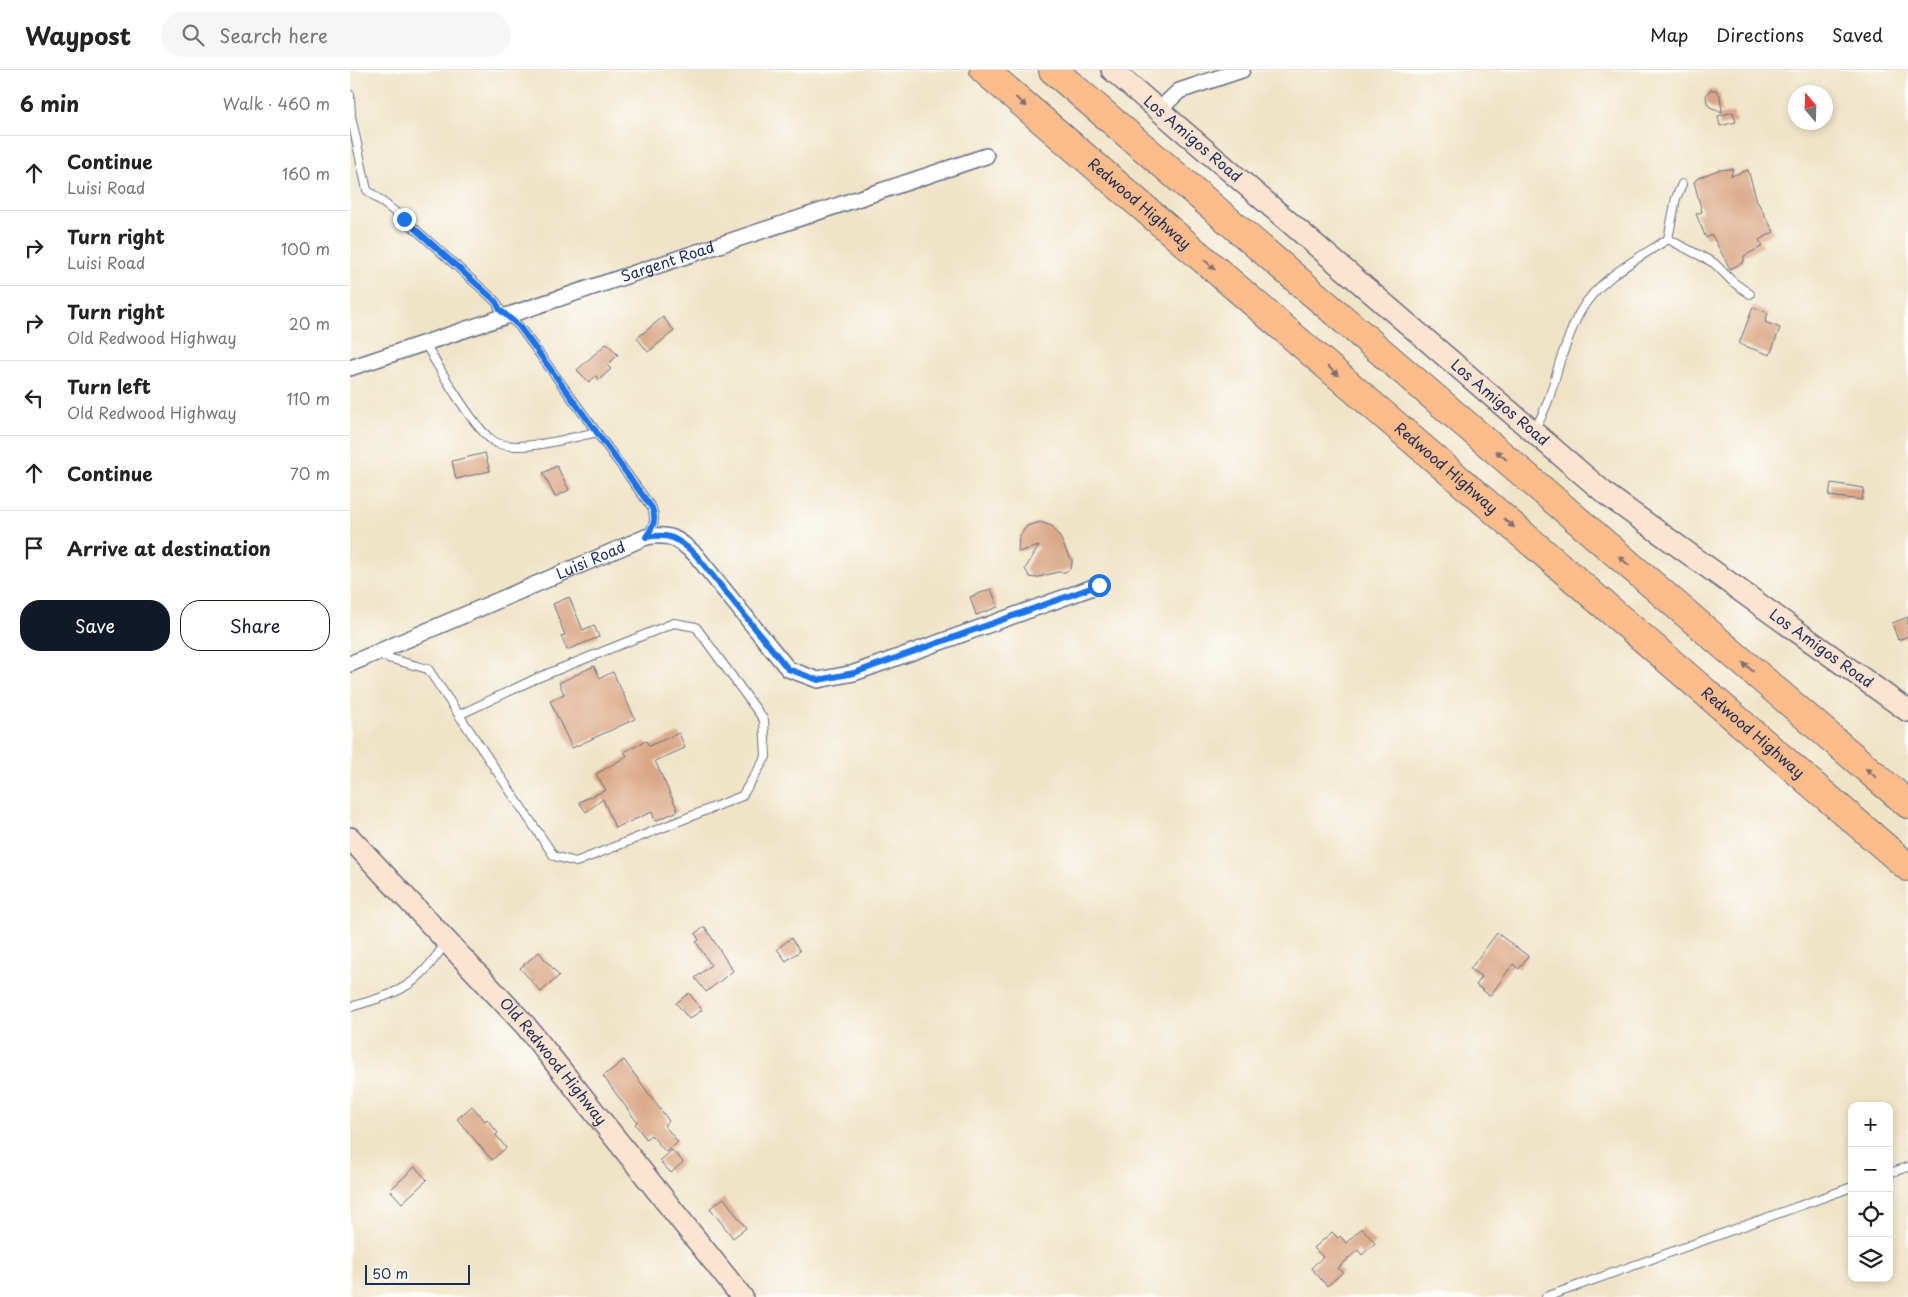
<!DOCTYPE html>
<meta charset="utf-8">
<style>
body{margin:0;font-family:"Playpen Sans",sans-serif;background:#f6f6f6;color:#222}
.controls{position:absolute;right:15px;bottom:15px;display:grid;overflow:hidden;border-radius:10px;box-shadow:0 2px 8px #0003}
.controls button{width:45px;height:45px;display:grid;place-items:center;padding:0;border:0;border-bottom:1px solid #e0e0e0;background:#fff;color:#222;font:25px sans-serif}
.compass{position:absolute;left:1438px;top:15px;width:45px;height:45px;border-radius:50%;background:#fff;box-shadow:0 2px 8px #0003;rotate:341deg}
.scale{position:absolute;left:15px;bottom:12px;width:105px;box-sizing:border-box;padding-left:5px;border:2px solid #1b2f5e;border-top:0;font-size:14px;line-height:18px;white-space:nowrap;color:#1b2f5e;-webkit-text-stroke:4px #fdfcf7;paint-order:stroke}
.stop{position:absolute;width:15px;height:15px;margin:-11px;border:4px solid #1a73e8;border-radius:50%;background:#fff}
.stop.end{background:#1a73e8;border-color:#fff;box-shadow:0 1px 5px #0008}
.list{margin:0;padding:0;list-style:none}
h2{display:flex;justify-content:space-between;align-items:center;height:65px;margin:0;padding:0 20px;font-size:21px}
h2 small{font-size:16px;font-weight:400;color:#767676}
.list li{display:grid;grid-template-columns:32px 1fr auto;gap:15px;align-items:center;box-sizing:border-box;height:75px;padding:0 20px;border-top:1px solid #e0e0e0}
.list b{display:block;font-size:19px;white-space:nowrap}
.list p{margin:0;font-size:16px;white-space:nowrap;color:#767676}
.list em{font-size:16px;font-style:normal;color:#767676}
.actions{display:flex;gap:10px;padding:15px 20px}
.actions a{flex:1;padding:11px 0;border:1px solid #111827;border-radius:20px;text-align:center;font-size:18px;color:#111827}
.actions .main{background:#111827;color:#fff}
.icon{flex:none;width:28px;height:28px;fill:none;stroke:currentColor;stroke-width:2;stroke-linecap:round;stroke-linejoin:round}
.map{position:relative;flex:none;width:1558px;height:1227px;overflow:hidden}
header{display:flex;align-items:center;gap:30px;box-sizing:border-box;height:70px;padding:0 25px;background:#fff;border-bottom:1px solid #e0e0e0}
header strong{font-size:24px}
nav{display:flex;gap:28px;margin-inline-start:auto;font-size:18px}
.search{width:350px;height:45px;background:#f6f6f6;display:flex;align-items:center;gap:12px;box-sizing:border-box;padding:0 18px;border-radius:28px;color:#767676;font-size:19px}
main{display:flex}
aside{flex:1;background:#fff}
.map>svg:first-child{display:block}
.building{fill:#daa786}
.lines{fill:none;stroke-linecap:round;stroke-linejoin:round}
.lane-casing{stroke:#666e83;stroke-width:10}
.street-casing{stroke:#666e83;stroke-width:18}
.secondary-casing{stroke:#666e83;stroke-width:24}
.highway-casing{stroke:#666e83;stroke-width:30}
.lane{stroke:#fff;stroke-width:8}
.street{stroke:#fff;stroke-width:15}
.secondary{stroke:#fde4d1;stroke-width:21}
.highway{stroke:#fabc8b;stroke-width:28}
.oneway{fill:#7f6e72}
.route{stroke:#1a73e8;stroke-width:6}
.labels{text-anchor:middle;stroke-width:4;stroke-linejoin:round;paint-order:stroke}
.street-label{font-size:15px;fill:#1b2f5e;stroke:#fdfcf7}
</style>
<header>
<strong>Waypost</strong>
<div class="search"><svg class="icon" aria-label="search" viewBox="0 0 24 24"><circle cx="10" cy="10" r="6"/><path d="M15 15l6 6"/></svg>Search here</div>
<nav><a>Map</a><a>Directions</a><a>Saved</a></nav>
</header>
<main>
<aside>
<h2>6 min<small>Walk · 460 m</small></h2>
<ul class="list">
<li><svg class="icon" aria-label="ahead" viewBox="0 0 24 24"><path d="M12 20V5M6 11l6-6 6 6"/></svg><div><b>Continue</b><p>Luisi Road</p></div><em>160 m</em></li>
<li><svg class="icon" aria-label="right" viewBox="0 0 24 24"><path d="M7 20v-9h11M14 6l5 5-5 5"/></svg><div><b>Turn right</b><p>Luisi Road</p></div><em>100 m</em></li>
<li><svg class="icon" aria-label="right" viewBox="0 0 24 24"><path d="M7 20v-9h11M14 6l5 5-5 5"/></svg><div><b>Turn right</b><p>Old Redwood Highway</p></div><em>20 m</em></li>
<li><svg class="icon" aria-label="left" viewBox="0 0 24 24"><path d="M17 20v-9H6M10 6l-5 5 5 5"/></svg><div><b>Turn left</b><p>Old Redwood Highway</p></div><em>110 m</em></li>
<li><svg class="icon" aria-label="ahead" viewBox="0 0 24 24"><path d="M12 20V5M6 11l6-6 6 6"/></svg><div><b>Continue</b></div><em>70 m</em></li>
<li><svg class="icon" aria-label="arrive" viewBox="0 0 24 24"><path d="M6 21V4h12l-3 4 3 4H6"/></svg><div><b>Arrive at destination</b></div></li>
</ul>
<div class="actions"><a class="main">Save</a><a>Share</a></div>
</aside>
<div class="map">
<svg width="1558" height="1227" viewBox="0 0 1558 1227">
<rect width="100%" height="100%" fill="#fdfcf7"/>
<filter id="ink" filterUnits="userSpaceOnUse"><feTurbulence type="fractalNoise" baseFrequency=".02" numOctaves="2"/><feDisplacementMap in="SourceGraphic" scale="10" xChannelSelector="R" yChannelSelector="G"/><feConvolveMatrix kernelMatrix="1 2 1 2 8 2 1 2 1" color-interpolation-filters="sRGB"/></filter>
<filter id="wash" filterUnits="userSpaceOnUse"><feTurbulence type="fractalNoise" baseFrequency=".0096" numOctaves="4" result="noise"/><feDisplacementMap in="SourceGraphic" scale="20" xChannelSelector="R" yChannelSelector="G"/><feGaussianBlur stdDeviation="1.12" result="paint"/><feColorMatrix in="noise" values="0 0 0 0 0 0 0 0 0 0 0 0 0 0 0 0 0 1.4 0 .05"/><feComposite in="paint" operator="in"/></filter>
<g filter="url(#wash)">
<rect width="100%" height="100%" fill="#f0e4c7"/>
<g id="blocks">
<path class="building" d="M1360 20H1366L1370 25 1372 42 1360 37 1357 33 1356 25Z
M1383 42 1386 52 1370 56 1368 46Z
M1383 99 1381 106 1398 100 1407 131 1424 162 1409 170 1413 176 1394 186V192L1380 199 1362 165 1356 168 1346 144 1352 142 1344 112 1348 108 1368 100Z
M1403 237 1418 243 1415 252 1430 258 1420 285 1389 274Z
M313 247 324 261 298 282 287 268Z
M257 273 268 285 257 295 261 299 249 310 246 306 239 312 227 300Z
M135 383 140 401 106 409 102 391Z
M207 396 219 420 205 427 193 403Z
M1481 413 1514 418 1512 430 1479 426Z
M690 452 702 456 710 467 717 483 722 490V494L720 499 715 502H708L685 508 680 507 675 499 689 476 668 482 669 467 677 456Z
M641 519 648 537 626 545 620 527Z
M219 527 233 560 244 555 249 567 217 580 211 566 215 565 203 534Z
M1558 547V566L1548 570 1542 553Z
M244 596 250 608 263 602 285 649 222 678 200 631 214 624 209 613Z
M329 663 335 678 305 691 328 741 305 751 302 742 265 758 253 729 236 742 229 732 256 720 246 704 277 686 274 682 296 671 299 676Z
M355 857 383 901 356 922 345 908 361 895 346 872 349 870 345 863Z
M1147 863 1178 886 1169 899 1163 894 1140 926 1126 915 1132 907 1120 899Z
M441 868 450 881 436 891 427 879Z
M189 882 209 906 191 922 170 898Z
M339 923 352 940 339 949 326 933Z
M274 990 319 1051 314 1055 328 1072 316 1082 301 1065 296 1069 285 1054 287 1052 253 1006Z
M122 1036 135 1051 137 1049 148 1063 146 1065 156 1078 142 1090 107 1049Z
M322 1080 333 1092 321 1103 310 1091Z
M65 1097 77 1110 52 1133 40 1120Z
M374 1128 396 1158 383 1168 360 1138Z
M1012 1158 1025 1173 1012 1185 1008 1180 988 1198 993 1202 977 1216 961 1198 973 1187 964 1178 982 1162 988 1168 990 1166 996 1173Z"/>
</g>
</g>
<g filter="url(#ink)">
<use href="#blocks" fill-opacity="0" stroke="#666e83" stroke-width="1"/>
<g class="lines">
<g class="lane-casing">
<path id="lane" d="M0 25 1 46 17 120 54 149 141 227 147 233 150 240 169 256 302 438C306 450 304 456 297 466
M1332 114 1326 128 1318 169 1364 193 1383 212 1400 224
M75 273C86 293 129 369 149 374 176 381 220 368 247 362
M1184 360C1199 336 1203 314 1211 288 1217 273 1222 256 1230 242 1248 209 1287 189 1318 169
M27 585 78 599 204 786 226 792 392 726 416 687 414 650 346 557 324 553 187 608 109 645
M0 937C25 930 53 923 71 904 81 895 88 883 96 873
M1539 1103 1558 1097
M1196 1227 1502 1117"/>
</g>
<g class="street-casing">
<g id="street">
<path d="M809 40 829 21 892 0"/>
<path id="s1" d="M0 298 636 86"/>
<path id="s2" d="M0 594 296 467C320 463 327 468 345 484L438 599 468 610 504 603 749 515"/>
</g>
</g>
<g class="secondary-casing">
<g id="secondary">
<path id="s3" d="M762 0 1257 425 1558 641"/>
<path id="s4" d="M0 768 175 955 392 1227"/>
</g>
</g>
<g class="highway-casing">
<g id="highway">
<path id="s5" d="M634 0 1558 797"/>
<path d="M703 0 1558 734"/>
</g>
</g>
<use href="#lane" class="lane"/>
<use href="#street" class="street"/>
<use href="#secondary" class="secondary"/>
<use href="#highway" class="highway"/>
</g>
<defs><path id="oneway-solid" d="M-6-.8H1V-3.2L6.5 0L1 3.2V.8H-6Z" transform="scale(1.25)"/></defs>
<g class="oneway">
<use href="#oneway-solid" transform="translate(671 32) rotate(41)"/>
<use href="#oneway-solid" transform="translate(860 195) rotate(41)"/>
<use href="#oneway-solid" transform="translate(983 301) rotate(41)"/>
<use href="#oneway-solid" transform="translate(1151 385) rotate(-139)"/>
<use href="#oneway-solid" transform="translate(1159 453) rotate(41)"/>
<use href="#oneway-solid" transform="translate(1274 491) rotate(-139)"/>
<use href="#oneway-solid" transform="translate(1398 597) rotate(-139)"/>
<use href="#oneway-solid" transform="translate(1521 703) rotate(-139)"/>
</g>
</g>
<g class="lines" filter="url(#ink)">
<path class="route" d="M54 149 141 227 146 232 150 240 169 256 302 438C307 450 303 457 296 467 320 463 327 468 345 484L438 599 468 610 504 603 749 515"/>
</g>
<g class="labels">
<g class="street-label">
<text dy="5" stroke="none"><textPath href="#s3" startOffset="106">Los Amigos Road</textPath></text>
<text dy="5" stroke="none"><textPath href="#s5" startOffset="205">Redwood Highway</textPath></text>
<text dy="5" stroke="none"><textPath href="#s1" startOffset="335">Sargent Road</textPath></text>
<text dy="5" stroke="none"><textPath href="#s3" startOffset="511">Los Amigos Road</textPath></text>
<text dy="5" stroke="none"><textPath href="#s5" startOffset="610">Redwood Highway</textPath></text>
<text dy="5" stroke="none"><textPath href="#s2" startOffset="262">Luisi Road</textPath></text>
<text dy="5" stroke="none"><textPath href="#s3" startOffset="916">Los Amigos Road</textPath></text>
<text dy="5" stroke="none"><textPath href="#s5" startOffset="1015">Redwood Highway</textPath></text>
<text dy="5" stroke="none"><textPath href="#s4" startOffset="302">Old Redwood Highway</textPath></text>
</g>
</g>
</svg>
<div class="controls">
<button>+</button>
<button>−</button>
<button><svg class="icon" aria-label="locate" viewBox="0 0 24 24"><circle cx="12" cy="12" r="6"/><path d="M12 2v4M12 18v4M2 12h4M18 12h4"/></svg></button>
<button><svg class="icon" aria-label="layers" viewBox="0 0 24 24"><path d="M12 4l9 5-9 5-9-5zM3 14l9 5 9-5"/></svg></button>
</div>
<svg class="compass" viewBox="-18 -18 36 36"><path d="M0-13l5 13h-10z" fill="#e53935"/><path d="M0 13l5-13h-10z" fill="#767676"/></svg>
<div class="scale">50 m</div>
<div class="stop" style="left:749px;top:515px"></div>
<div class="stop end" style="left:54px;top:149px"></div>
</div>
</main>
